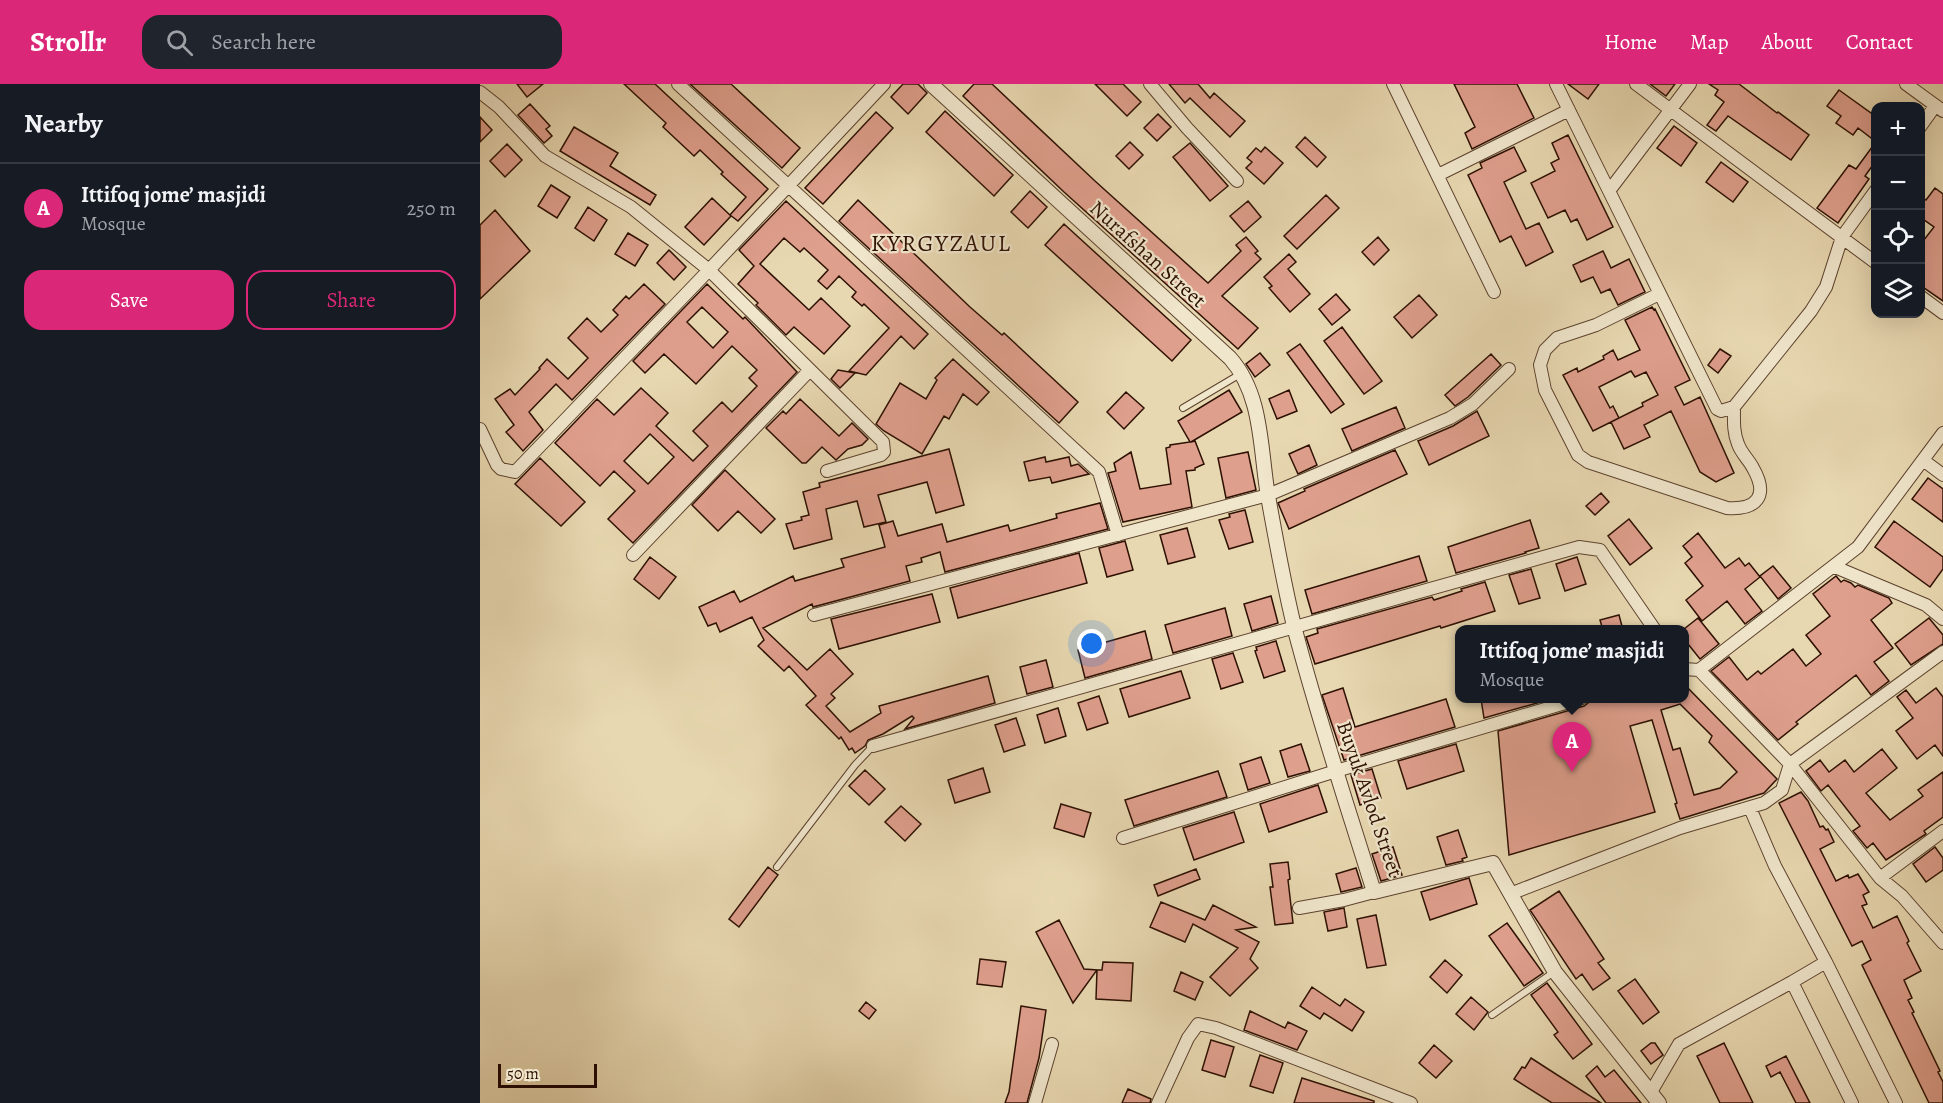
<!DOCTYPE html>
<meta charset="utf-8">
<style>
body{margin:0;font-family:Alegreya,serif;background:#20242c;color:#f1f3f6}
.controls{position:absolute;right:18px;top:18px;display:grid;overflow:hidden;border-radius:12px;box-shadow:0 6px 24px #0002}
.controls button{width:54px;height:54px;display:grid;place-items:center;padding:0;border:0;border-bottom:2px solid #363941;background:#171b24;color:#f1f3f6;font:30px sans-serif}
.scale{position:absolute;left:18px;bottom:15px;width:99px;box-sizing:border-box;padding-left:6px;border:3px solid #2d1002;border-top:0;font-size:16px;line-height:21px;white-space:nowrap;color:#2d1002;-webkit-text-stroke:4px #f0e6cc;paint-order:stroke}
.you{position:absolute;left:612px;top:560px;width:21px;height:21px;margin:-15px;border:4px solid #fff;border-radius:50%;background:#1a73e8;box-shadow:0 0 0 9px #1a73e833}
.badge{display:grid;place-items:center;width:39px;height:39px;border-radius:50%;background:#db2777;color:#fff;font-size:20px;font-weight:700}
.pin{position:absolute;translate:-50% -50px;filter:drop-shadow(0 2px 3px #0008)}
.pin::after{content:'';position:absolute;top:32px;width:21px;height:18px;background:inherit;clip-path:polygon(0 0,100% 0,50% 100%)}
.popup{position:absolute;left:975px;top:541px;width:234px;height:78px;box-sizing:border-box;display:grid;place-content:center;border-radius:12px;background:#171b24;filter:drop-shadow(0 2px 4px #0005);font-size:20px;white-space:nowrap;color:#9ea1a6}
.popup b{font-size:22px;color:#f1f3f6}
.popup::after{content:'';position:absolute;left:50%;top:100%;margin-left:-12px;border:12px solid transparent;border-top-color:#171b24}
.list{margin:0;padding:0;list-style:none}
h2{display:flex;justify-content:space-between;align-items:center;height:78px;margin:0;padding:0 24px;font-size:26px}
h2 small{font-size:20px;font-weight:400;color:#9ea1a6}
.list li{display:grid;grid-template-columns:39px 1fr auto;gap:18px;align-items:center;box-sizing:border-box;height:90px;padding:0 24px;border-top:2px solid #363941}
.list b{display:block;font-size:22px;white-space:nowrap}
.list p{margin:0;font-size:20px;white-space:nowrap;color:#9ea1a6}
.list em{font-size:20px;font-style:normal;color:#9ea1a6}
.actions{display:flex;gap:12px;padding:18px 24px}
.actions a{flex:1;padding:14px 0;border:2px solid #db2777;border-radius:18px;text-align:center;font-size:21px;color:#db2777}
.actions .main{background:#db2777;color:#fff}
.icon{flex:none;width:33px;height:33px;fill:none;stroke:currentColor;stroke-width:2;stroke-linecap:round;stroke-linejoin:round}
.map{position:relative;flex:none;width:1463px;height:1019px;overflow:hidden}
header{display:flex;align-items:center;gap:36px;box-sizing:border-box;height:84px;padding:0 30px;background:#db2777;color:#fff}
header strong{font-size:28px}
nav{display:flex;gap:33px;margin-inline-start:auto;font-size:21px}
.search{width:420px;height:54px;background:#20242c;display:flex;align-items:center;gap:15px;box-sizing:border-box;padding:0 21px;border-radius:18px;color:#9ea1a6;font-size:22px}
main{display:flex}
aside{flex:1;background:#171b24}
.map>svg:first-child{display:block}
.building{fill:#df9f8d;stroke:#2d1002;stroke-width:1.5;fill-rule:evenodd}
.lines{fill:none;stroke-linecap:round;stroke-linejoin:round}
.service-casing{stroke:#5c422e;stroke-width:8}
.minor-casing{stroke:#5c422e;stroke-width:14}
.tertiary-casing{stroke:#5c422e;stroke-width:16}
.service{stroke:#f0e6cc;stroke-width:6}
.minor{stroke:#f0e6cc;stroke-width:12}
.tertiary{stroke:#f0e6cc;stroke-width:14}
.labels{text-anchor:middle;stroke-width:4.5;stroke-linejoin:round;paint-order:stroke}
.street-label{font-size:21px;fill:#2d1002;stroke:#f0e6cc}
.quarter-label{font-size:24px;letter-spacing:1.5px;fill:#2d1002;stroke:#f0e6cc}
</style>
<header>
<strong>Strollr</strong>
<div class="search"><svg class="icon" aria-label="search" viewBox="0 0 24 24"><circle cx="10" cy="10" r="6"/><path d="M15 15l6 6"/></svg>Search here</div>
<nav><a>Home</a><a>Map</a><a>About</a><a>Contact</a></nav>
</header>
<main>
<aside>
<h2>Nearby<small></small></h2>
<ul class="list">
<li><span class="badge">A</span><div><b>Ittifoq jome’ masjidi</b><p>Mosque</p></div><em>250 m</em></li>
</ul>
<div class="actions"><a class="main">Save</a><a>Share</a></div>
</aside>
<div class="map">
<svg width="1463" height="1019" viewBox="0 0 1463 1019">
<rect width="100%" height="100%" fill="#e8d8b1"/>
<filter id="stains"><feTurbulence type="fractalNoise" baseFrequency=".00333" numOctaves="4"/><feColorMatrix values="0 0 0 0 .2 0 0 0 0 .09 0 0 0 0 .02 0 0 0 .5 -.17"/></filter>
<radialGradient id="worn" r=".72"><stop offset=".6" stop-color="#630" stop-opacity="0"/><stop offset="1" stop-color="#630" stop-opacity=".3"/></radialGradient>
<path class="building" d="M37 0H63L47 13Z
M144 0H175L288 105 258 137 250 131 266 113 241 90 243 88 220 66 214 72 183 43 186 39Z
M210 0H251L320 64 302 84Z
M423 0H438L447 9 428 30 411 13Z
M494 0H512L615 97 728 199 761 167 756 161 766 153 778 167 775 169 781 175 742 212 778 244 758 265 584 108 483 12Z
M615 0H643L661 18 647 32Z
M689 0H718L730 14 734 9 765 37 750 53 710 14 705 19Z
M974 0H1037L1054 34 992 65 985 49 995 43Z
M1088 0H1119L1108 15Z
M1170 0H1195L1186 12Z
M1229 0H1259L1297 29 1298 28 1329 51 1311 76 1248 32 1236 47 1227 41 1244 18 1235 11 1238 6Z
M1359 6 1395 32V57L1378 44 1373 51 1356 39 1361 32 1347 22Z
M50 20 70 42 66 45 72 52 64 59 38 31Z
M465 27 533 91 514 112 446 48Z
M396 28 413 44 343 120 325 104Z
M678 30 691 43 677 57 664 44Z
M0 33 12 46 0 58Z
M1194 42 1217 59 1201 82 1177 64Z
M94 43 138 69 130 82 176 111 170 121 80 67Z
M1088 51 1133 143 1107 156 1097 135 1091 138 1085 126 1068 134 1051 99 1075 87 1071 79 1079 75 1072 59Z
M825 53 846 73 837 83 816 63Z
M650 58 663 71 649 85 636 72Z
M710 59 748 102 730 117 693 73Z
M1395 59V78L1385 92 1389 95 1358 139 1337 124 1369 81 1376 85Z
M27 60 42 76 25 93 10 77Z
M785 63 803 79 784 100 766 84 772 78 767 74 776 64 781 68Z
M1034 63 1046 87 1024 98 1046 145 1059 139 1073 168 1046 182 1031 152 1020 158 988 91 1002 84 1000 79Z
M1241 78 1268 98 1253 118 1226 98Z
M71 101 90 113 77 134 58 122Z
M1455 104 1463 110V217L1440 201V161L1454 143 1440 133V112L1446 116Z
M550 107 567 123 548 144 531 128Z
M846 111 859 124 817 165 804 152Z
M232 114 251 132 224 161 205 143Z
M378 116 490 223 522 251 524 249 598 318 579 339 359 137Z
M306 117 448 250 434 265 421 252 386 291 369 287 409 244 384 220 382 222 372 213 376 208 359 192 347 205 338 197 348 186 324 164 320 168 304 154 280 180 329 226 341 214 370 242 344 270 314 243 306 251 276 221 278 219 258 200 274 182 259 166Z
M768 117 781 133 764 148 750 132Z
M108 123 127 136 114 157 95 144Z
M15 126 50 167 0 215V141Z
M584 140 711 256 692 277 565 161Z
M148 149 168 161 155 182 135 170Z
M898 153 909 166 894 181 882 168Z
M189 166 206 183 194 196 177 179Z
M1123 167 1131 184 1149 175 1165 208 1138 221 1130 205 1121 209 1113 193 1101 198 1093 181Z
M809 170 816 178 808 185 830 210 810 228 789 204 792 202 784 193Z
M164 200 185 220 92 316 76 300 49 328 63 346 43 367 26 348 34 341 15 315 30 305 35 311 60 285 59 284 67 275 88 295 108 274 88 254 107 234 121 248 138 231 133 226 146 212 149 215Z
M227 200 263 235 265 233 317 288 153 459 128 435 155 407 134 387 120 402 75 359 117 315 134 331 161 304 188 329 176 342 213 377 228 362 213 347 242 318 252 328 277 302 269 294 277 286 252 262 216 300 184 270 165 289 153 277ZM222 223 248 248 233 264 207 238ZM170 350 194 373 168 400 144 377Z
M856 210 870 226 852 241 839 225Z
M939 211 957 231 932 254 914 233Z
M1172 223 1174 226 1175 225 1210 296 1195 303 1204 321 1220 313 1254 389 1236 398 1220 388 1191 327 1164 341 1170 353 1144 365 1131 338 1139 334 1113 347 1083 291 1097 284 1098 288 1124 275 1123 272 1133 266 1138 276 1160 266 1145 236ZM1151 287 1155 293 1166 288 1178 311 1162 319 1163 322 1139 334 1133 322 1130 324 1119 303Z
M862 243 902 297 884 310 844 257Z
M820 260 864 320 851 329 807 269Z
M1240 265 1251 272 1238 289 1228 281Z
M780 269 790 281 775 293 766 280Z
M1011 270 1021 281 988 313 975 322 965 311Z
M473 275 509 308 497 321 483 310 469 335 464 332 442 370 404 347 396 340 420 299 446 315 457 296 455 294Z
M358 286 375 289 360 304 351 295Z
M749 306 762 328 711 358 715 357 724 380 715 384V386L706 387 712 423 643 438 628 389 636 387 634 379 651 368 660 405 691 400 686 364 690 363V361L710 358 698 337Z
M809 306 817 327 797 335 789 315Z
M646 308 664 324 644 345 627 328Z
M320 315 359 352 372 339 388 355 382 361 368 365 356 376 342 363 326 379H322L286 344 303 327 306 330Z
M916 323 925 344 872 367 862 345Z
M997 327 1009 352 949 381 938 357 973 342Z
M829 361 837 381 818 390 809 370Z
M469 365 484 421 456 429 447 398 398 411 406 438 384 443 377 417 346 425 352 455 314 465 306 440 322 436 321 433 329 431 323 408 340 403 339 399Z
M915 366 927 390 809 445 798 419 825 407 824 405Z
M768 368 776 406 746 414 738 374Z
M565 373 566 378 589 373 591 382 598 380 609 390 572 399 570 393 549 397 544 378Z
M60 374 105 418 81 442 35 400Z
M245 386 295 435 281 449 258 427 238 447 212 421Z
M1448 394 1463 405V438L1432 415Z
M1121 409 1129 418 1115 431 1106 422Z
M620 419 628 445 465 488 460 468 441 474 442 478 426 482 430 497 333 523 332 520 283 544 327 586 350 565 373 590 351 610 355 614 346 622 370 648 401 629 399 622 508 592 515 619 425 645 434 634 432 632 403 650 388 656 385 662 375 669 372 664 369 666 361 653 359 655 326 621 336 612 309 582 304 587 278 562 284 556 272 533 240 548 236 539 228 542 219 523 254 507 260 518 313 492 315 497 364 483 361 475 405 463 399 441 413 437 418 452 462 440 467 458 528 441 530 447 577 434 576 430Z
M765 426 773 458 749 465 739 436 750 433 749 430Z
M1149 435 1172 464 1150 481 1128 452Z
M1050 436 1059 464 1045 468 1046 469 976 489 968 463Z
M1414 437 1463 473V485L1450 503 1395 463Z
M707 444 715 473 688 480 680 451Z
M1218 449 1245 484 1259 474 1265 482 1269 479 1280 493 1265 505 1282 527 1265 540 1247 517 1222 537 1206 516 1223 502 1205 479 1212 473 1203 462Z
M645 457 653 486 627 493 619 464Z
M599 469 607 499 478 534 470 504Z
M939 472 947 497 832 530 825 506Z
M170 473 196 493 179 515 154 495Z
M1097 473 1106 500 1085 507 1076 480Z
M1293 482 1311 504 1298 515 1280 492Z
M1051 485 1060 514 1039 520 1029 491Z
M1356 492 1361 498 1364 496 1371 499 1375 503 1378 501 1409 514 1412 519 1391 536 1413 564 1394 578 1409 597 1391 611 1376 591 1316 638 1318 640 1298 656 1231 587 1249 573 1267 596 1278 587 1281 590 1313 565 1326 582 1341 570 1326 551 1350 532 1333 510Z
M1005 498 1015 527 961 544 960 542 835 580 826 553 838 549 837 545 952 513 954 516 982 507 981 505Z
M452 510 460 538 359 565 351 535Z
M791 512 798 539 772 547 764 520Z
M745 524 752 552 693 569 685 541Z
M1139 531 1143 546H1123L1120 536Z
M1218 534 1239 560 1220 575 1204 555V545Z
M1449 534 1463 551V560L1431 581 1415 560Z
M665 547 672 575 605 594 598 566Z
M796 557 805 587 784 594 775 567 777 566 776 563Z
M753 569 763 598 741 605 732 575Z
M566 576 573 603 547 610 540 583Z
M701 587 710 614 649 633 640 605Z
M1204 600 1297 695 1284 709 1200 735 1195 720 1197 719 1172 636 1150 642 1175 728 1029 771 1018 647 1104 622 1108 619 1110 615H1204ZM1200 620 1232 652 1229 658 1257 688 1240 704 1214 711 1200 664 1193 666 1181 626Z
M863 604 875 643 966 615 975 643 864 676 842 611Z
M1456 604 1463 613V672L1455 661 1437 675 1416 647 1433 634 1417 613 1426 606 1436 619Z
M619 612 628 639 607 646 598 619Z
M1001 615H1071L1004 634Z
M578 624 586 652 565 659 557 631Z
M536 634 545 661 524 668 515 641Z
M821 660 830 687 808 693 800 667Z
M976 660 984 687 927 705 918 677Z
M1402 665 1417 684 1386 709 1410 736 1443 712 1438 706 1463 688V733L1444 747 1446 750 1406 776 1393 759 1387 764 1373 747 1380 742 1348 701 1341 707 1326 687 1340 676 1349 688 1365 676 1374 688Z
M781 673 790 699 768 706 760 680Z
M503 684 510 708 475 719 468 696Z
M892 685 901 714 880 721 871 691Z
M385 686 405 705 389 721 369 702Z
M738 687 747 713 654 742 645 716Z
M838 701 847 728 789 748 780 720Z
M1321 708 1328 717 1340 743 1343 742 1346 746 1348 745 1354 758 1340 765 1356 797 1368 791 1369 794 1378 790 1389 808 1383 811 1387 820 1382 822 1393 844 1417 832 1429 857 1427 859 1441 887 1424 896 1432 914 1428 916 1434 928 1432 929 1460 987 1458 988 1463 998V1019H1449L1382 881 1391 876 1382 857 1372 862 1299 719Z
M581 720 611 729 604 753 574 744Z
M421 722 441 740 425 757 405 738Z
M754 728 764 758 714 776 703 744Z
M978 746 987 773 982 775 983 777 966 781 957 753Z
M913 763 922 791 901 797 892 770Z
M1455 763 1463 774V786L1446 798 1433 780Z
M808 778 810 795 808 796 813 839 795 841 790 803H793L790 780Z
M288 783 298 791 259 843 249 835Z
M876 784 882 803 861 808 856 790Z
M716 785 720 795 678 812 674 801Z
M989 794 997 820 950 836 941 808Z
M1079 807 1124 875 1118 879 1130 894 1113 906 1102 890 1096 895 1050 826Z
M681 818 725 836 733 821 776 843 756 846 779 858 770 875 778 884 750 912 730 893 758 864 713 840 705 858 670 843Z
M864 824 867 843 848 847 844 828Z
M896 831 906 881 887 884 877 835Z
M579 836 604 885 617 886 593 919 556 848Z
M1027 839 1063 889 1044 902 1009 852Z
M500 875 526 878 522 903 497 900Z
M965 876 982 891 967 909 950 893Z
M623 878 653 879 651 917 616 915 617 886H622Z
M701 888 723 898 715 916 694 907Z
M1155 895 1179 928 1163 940 1138 907Z
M1067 899 1112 960 1093 975 1074 951 1078 948 1051 911Z
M832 903 860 922 865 915 884 928 872 947 844 929 840 935 820 922Z
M991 913 1008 928 994 946 976 930Z
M386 918 396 926 389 935 379 927Z
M541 922 566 926 559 974 547 1019H525L529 1008Z
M770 927 805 944 808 938 827 947 817 966 764 946Z
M731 956 754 963 745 993 722 986Z
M1171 959H1175L1183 971 1171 980 1161 967Z
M1244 959 1273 1019H1240L1217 972Z
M954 961 972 977 956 994 939 979Z
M780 971 803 979 793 1009 770 1002Z
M1306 972 1330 1019H1316L1300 988 1291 993 1286 982Z
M1051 974 1068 985 1121 1019H1072L1034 995 1042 983 1045 984Z
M1117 982 1125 993 1134 986 1161 1019H1126L1106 992Z
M822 994 894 1017V1019H814Z
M648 1005 671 1015 670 1019H642Z"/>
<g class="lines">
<g class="service-casing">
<path id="service" d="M703 324 762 289
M297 783 375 681 393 662
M1012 931 1074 888"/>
</g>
<g class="minor-casing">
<path id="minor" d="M198 0 619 388 638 451
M670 0 707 44 757 97
M913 0 1014 208
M1076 0 1129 107
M1156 0 1396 179
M1210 0 1129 107 1237 325 1241 327 1254 323 1331 227 1346 203 1362 153 1396 106
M1426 0 1463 27
M0 8 19 23 65 72 151 123 229 186 403 358 404 368 401 371 347 387
M1440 43 1455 22
M958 91 1089 26
M1179 210 1116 241 1077 254 1065 266 1060 281 1065 306 1098 371 1108 378 1247 424C1277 426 1289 412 1273 384 1269 376 1261 369 1258 360 1253 348 1254 336 1254 323
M1440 212 1463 229
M0 345 17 381 21 385 35 388 229 186 404 0
M1443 376 1463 391
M153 471 330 286
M1355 483 1446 521 1463 535
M334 531 788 411 970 334 993 320 1029 285
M1204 585 1219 586 1310 680 1400 794 1422 812 1463 859
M1219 586 1378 463 1463 349
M393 662 1099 463 1120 466 1175 546
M643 754 856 687 1102 614
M1400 794 1463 747
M1030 810 1200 744 1284 719 1302 706 1310 680 1463 568
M819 824 864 816 894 808
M1346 878 1416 1019
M1312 898 1372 1019
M1171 1008 1199 960 1312 898 1346 878 1295 782 1270 724
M555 1019 572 960
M678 1019 708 954 718 940 736 944 931 1019"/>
</g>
<g class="tertiary-casing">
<path id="tertiary" d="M451 0 750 274C783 311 780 366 788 412 796 456 804 502 815 546 838 634 867 721 894 808L1013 779 1075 888 1179 1019"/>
</g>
<use href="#service" class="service"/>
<use href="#minor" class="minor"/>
<use href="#tertiary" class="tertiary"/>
</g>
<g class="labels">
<g class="street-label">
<text transform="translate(668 170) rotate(42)" y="7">Nurafshan Street</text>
<text transform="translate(890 715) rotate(71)" y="7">Buyuk Avlod Street</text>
</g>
<g class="quarter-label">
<text x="461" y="167">KYRGYZAUL</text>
</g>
</g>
<rect width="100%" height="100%" filter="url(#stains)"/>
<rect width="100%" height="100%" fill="url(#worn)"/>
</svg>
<div class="controls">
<button>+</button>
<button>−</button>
<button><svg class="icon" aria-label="locate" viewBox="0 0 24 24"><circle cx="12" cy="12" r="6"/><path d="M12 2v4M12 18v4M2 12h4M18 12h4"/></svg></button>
<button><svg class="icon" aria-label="layers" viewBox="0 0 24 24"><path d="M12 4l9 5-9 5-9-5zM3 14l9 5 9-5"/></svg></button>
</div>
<div class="scale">50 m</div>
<div class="you"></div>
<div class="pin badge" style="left:1092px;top:688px">A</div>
<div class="popup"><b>Ittifoq jome’ masjidi</b>Mosque</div>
</div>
</main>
